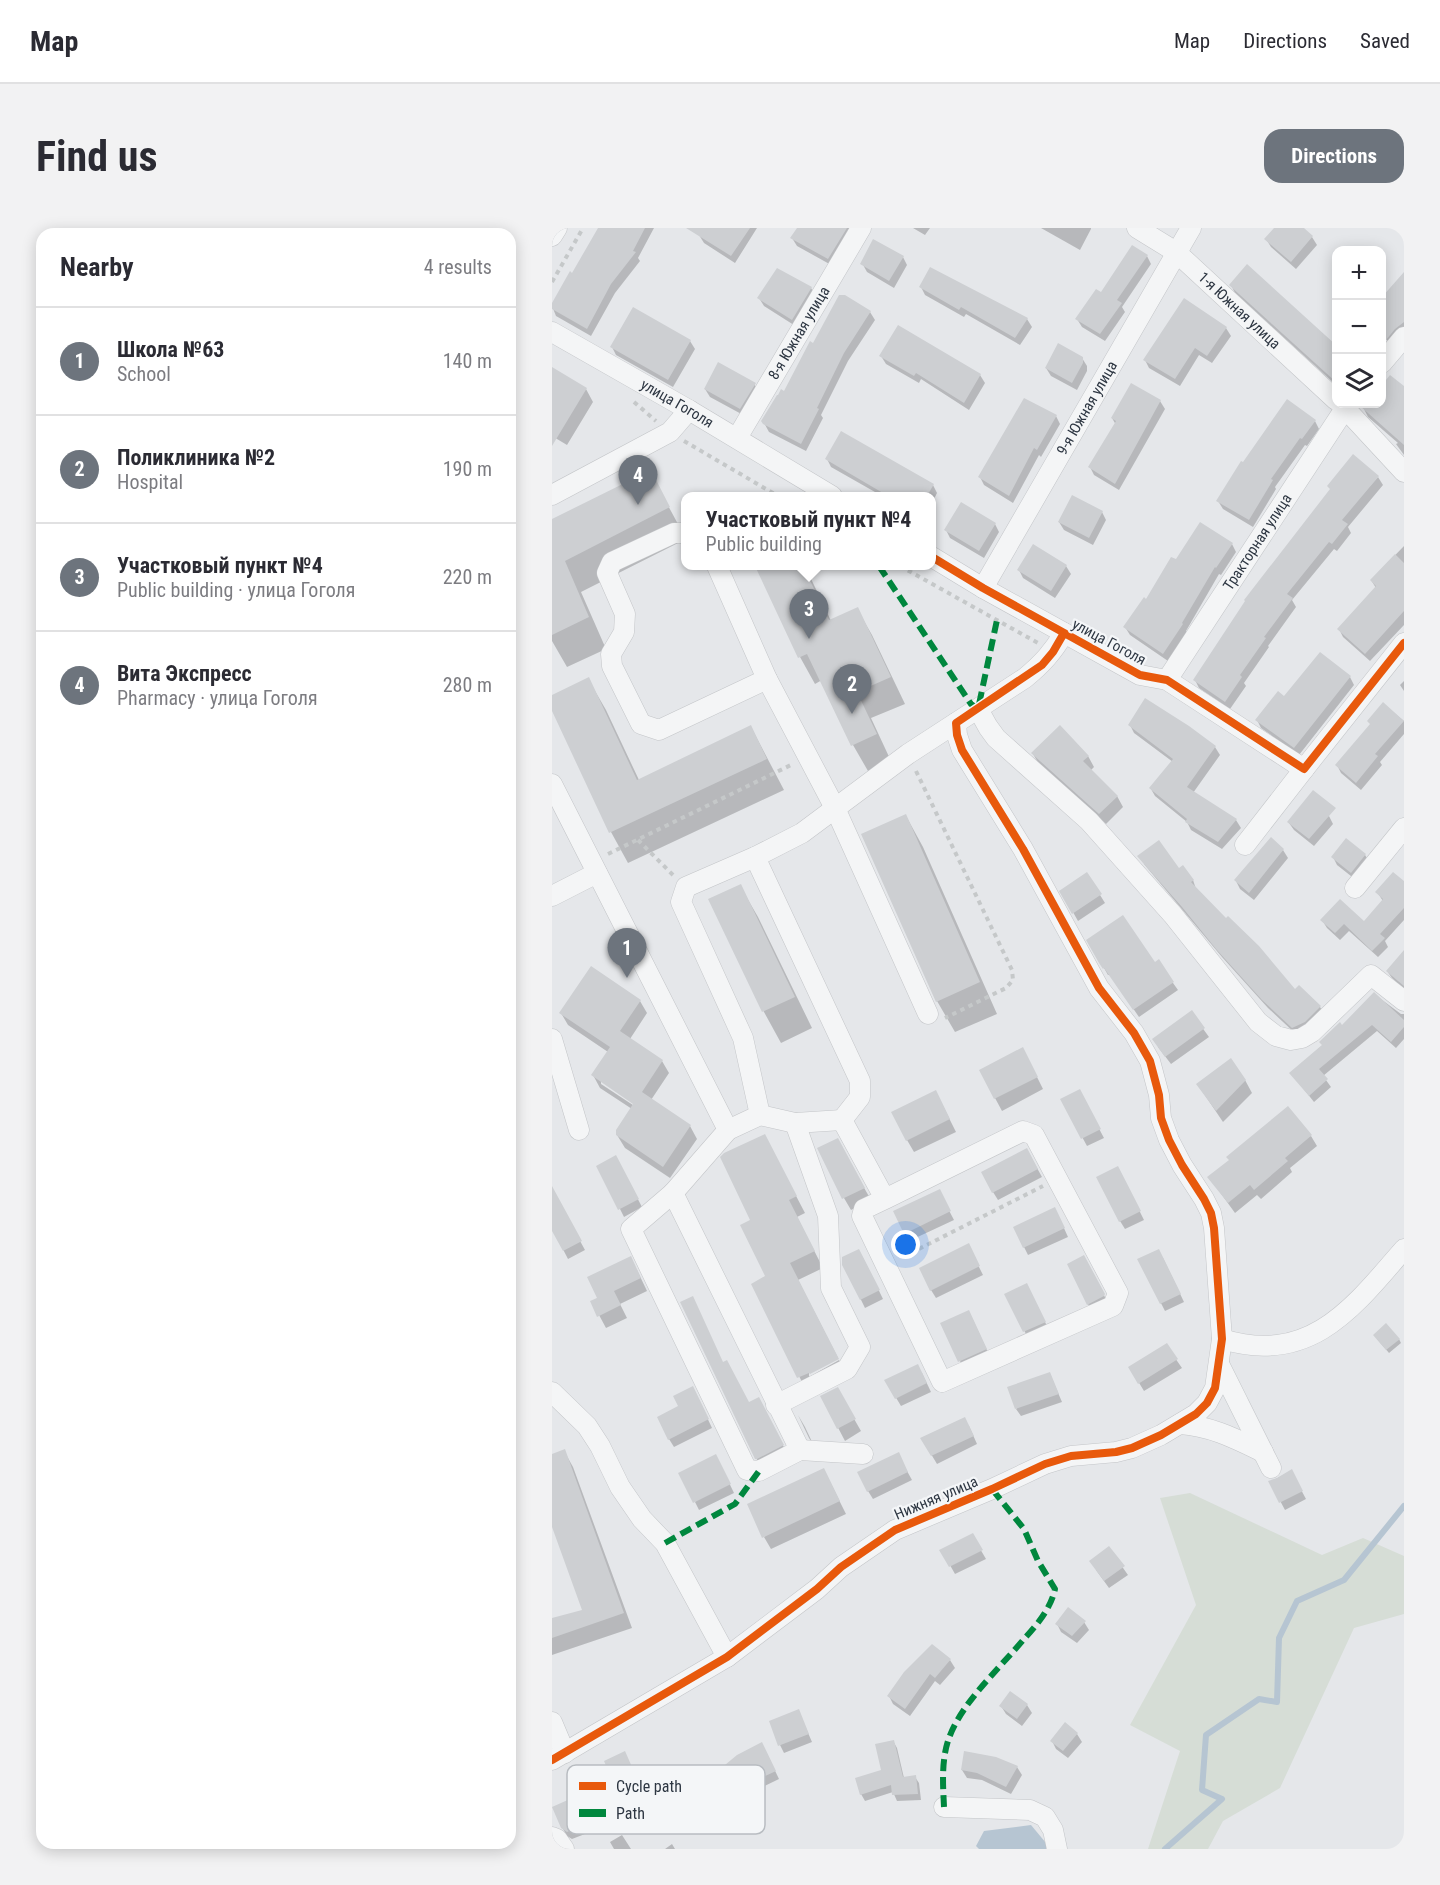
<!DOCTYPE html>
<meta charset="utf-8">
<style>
body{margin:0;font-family:"Roboto Condensed",sans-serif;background:#f2f2f3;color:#2b2b33}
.controls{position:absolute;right:18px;top:18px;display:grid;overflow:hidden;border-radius:12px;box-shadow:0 3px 15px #0003}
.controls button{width:54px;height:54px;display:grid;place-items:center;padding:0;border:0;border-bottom:2px solid #e1e1e2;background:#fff;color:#2b2b33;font:30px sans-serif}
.you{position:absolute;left:354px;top:1017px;width:21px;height:21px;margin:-15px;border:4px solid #fff;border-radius:50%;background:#1a73e8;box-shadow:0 0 0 9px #1a73e833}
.badge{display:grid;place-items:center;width:39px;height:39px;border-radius:50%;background:#6d747d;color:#fff;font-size:20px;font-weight:700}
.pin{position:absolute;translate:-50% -50px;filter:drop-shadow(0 2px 3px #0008)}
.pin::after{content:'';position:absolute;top:32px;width:21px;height:18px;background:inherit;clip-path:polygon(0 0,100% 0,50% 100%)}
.popup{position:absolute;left:129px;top:264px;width:255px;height:78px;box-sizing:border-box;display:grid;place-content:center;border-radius:12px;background:#fff;filter:drop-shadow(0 2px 4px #0005);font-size:20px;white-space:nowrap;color:#7c7c81}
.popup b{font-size:22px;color:#2b2b33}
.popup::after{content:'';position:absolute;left:50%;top:100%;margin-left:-12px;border:12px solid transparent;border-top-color:#fff}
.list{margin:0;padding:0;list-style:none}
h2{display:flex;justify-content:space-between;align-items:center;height:78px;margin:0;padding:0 24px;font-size:26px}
h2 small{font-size:20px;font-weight:400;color:#7c7c81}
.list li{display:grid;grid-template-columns:39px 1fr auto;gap:18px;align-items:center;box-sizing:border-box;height:108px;padding:0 24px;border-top:2px solid #e1e1e2}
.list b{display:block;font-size:22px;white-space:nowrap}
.list p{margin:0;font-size:20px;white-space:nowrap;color:#7c7c81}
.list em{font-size:20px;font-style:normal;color:#7c7c81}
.icon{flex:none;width:33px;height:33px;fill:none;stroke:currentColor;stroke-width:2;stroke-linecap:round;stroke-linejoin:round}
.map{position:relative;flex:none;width:852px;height:1621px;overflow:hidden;border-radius:18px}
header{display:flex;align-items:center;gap:36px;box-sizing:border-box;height:84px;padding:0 30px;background:#fff;border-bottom:2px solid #e1e1e2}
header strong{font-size:28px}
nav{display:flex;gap:33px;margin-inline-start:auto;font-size:21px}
.intro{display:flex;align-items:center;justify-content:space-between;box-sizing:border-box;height:144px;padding:0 36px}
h1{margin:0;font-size:42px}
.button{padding:15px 27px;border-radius:18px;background:#6d747d;color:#fff;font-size:21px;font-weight:700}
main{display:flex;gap:36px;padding:0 36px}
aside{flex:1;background:#fff;border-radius:18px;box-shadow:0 3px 15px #0003}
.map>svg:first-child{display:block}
.green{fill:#d6ddd6}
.water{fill:#b6c5d2}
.shadow{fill:#0003;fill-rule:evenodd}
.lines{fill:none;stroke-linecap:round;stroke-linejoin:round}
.stream{stroke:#b6c5d2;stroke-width:6}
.building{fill:#cdcfd2}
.minor-casing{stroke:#c3c5c8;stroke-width:21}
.path{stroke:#c5c8c9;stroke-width:4;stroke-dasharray:4.5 4.5;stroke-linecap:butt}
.minor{stroke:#f4f5f6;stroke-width:20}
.quiet{stroke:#00873e;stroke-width:6;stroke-dasharray:12 6;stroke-linecap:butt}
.cycleway-casing{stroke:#f4f6f8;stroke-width:11}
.cycleway{stroke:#e8590c;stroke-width:8}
.labels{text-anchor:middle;stroke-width:4.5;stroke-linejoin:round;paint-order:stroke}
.street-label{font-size:15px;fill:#2d3642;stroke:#f4f6f8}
.key{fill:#f4f6f8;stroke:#b8bcc1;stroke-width:1.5}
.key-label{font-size:16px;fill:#2d3642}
</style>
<header>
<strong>Map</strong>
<nav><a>Map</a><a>Directions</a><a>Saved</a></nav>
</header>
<div class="intro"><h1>Find us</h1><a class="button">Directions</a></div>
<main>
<aside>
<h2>Nearby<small>4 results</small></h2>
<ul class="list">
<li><span class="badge">1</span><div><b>Школа №63</b><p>School</p></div><em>140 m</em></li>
<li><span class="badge">2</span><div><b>Поликлиника №2</b><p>Hospital</p></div><em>190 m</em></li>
<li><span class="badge">3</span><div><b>Участковый пункт №4</b><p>Public building · улица Гоголя</p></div><em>220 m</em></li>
<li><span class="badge">4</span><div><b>Вита Экспресс</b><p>Pharmacy · улица Гоголя</p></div><em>280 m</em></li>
</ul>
</aside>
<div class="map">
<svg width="852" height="1621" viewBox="0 0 852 1621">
<rect width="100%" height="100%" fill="#e5e7ea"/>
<path class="green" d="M638 1265 770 1327 811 1310 852 1328V1386L802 1400 728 1560 671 1593 656 1621H596L628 1523 578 1497 644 1377 608 1270Z"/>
<path class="water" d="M479 1597 494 1615V1621H427L424 1618 432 1603Z"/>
<path class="shadow" d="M51 0H102L86 30 88 33 63 65 39 108 4 88 0 78Z
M151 0H205L183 35 152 15 147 7Z
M247 0H304L281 38 245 18 240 10Z
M361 0H378L373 7Z
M489 0H539V1L528 22Z
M724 0H749L760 9 765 17 744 41 719 19 714 11Z
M595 28 599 36 570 79 573 84 553 113 530 99 525 91 550 66Z
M351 29 355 37 342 60 315 44 310 35Z
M852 45V104L840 117 830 107V65L831 64 834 66Z
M679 57 781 115 784 112V157L683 65Z
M369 59 475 91 480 99 468 117 414 86 412 89 373 67Z
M259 60 264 68 245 99 212 78 207 70Z
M633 72 674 100 679 108 660 135 647 127 628 158 597 140 593 132Z
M318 84 323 92 296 133 269 187 271 190 254 223 217 204 211 193 232 165 261 117Z
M138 113 143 121 121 159 64 127 60 119Z
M329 128 428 147 433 155 417 182 369 151 367 155 334 136Z
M530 130 535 138V143L525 162 499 148 494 140Z
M0 141 34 161 41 174 15 217 0 208Z
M836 151 852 160V227L844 216 846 215 816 189 812 181 817 176H830V160Z
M202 156 207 164 193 188 158 169 153 161Z
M608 173 613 181 567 262 542 247 538 239 564 197 560 190Z
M504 188 508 196 489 229 487 227 461 275 432 257 428 249Z
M763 193 767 201 755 218 753 217 723 259 724 261 701 299 671 281 666 273 691 236Z
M275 231 381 257 385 265 380 275V268H330L279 239Z
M98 244 134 311 29 364 54 421 15 439 0 413V293Z
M826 249 831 257 796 299 799 305 785 323 782 321 740 372 744 379 716 418 717 419 692 455 694 458 678 481 647 460 643 452Z
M550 284 554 292 541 317 512 302 507 294Z
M443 296 447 304 432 330 398 310 394 302Z
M680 316 684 324 669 347 667 346 634 403 635 405 616 433 578 407 573 399 624 333Z
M852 318V397L818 433 791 409 787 401 824 360 819 352Z
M204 338H253L279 393 305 381 320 407 353 476 319 490 339 533 316 543 301 517 270 452 263 456 248 429Z
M514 338 519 346 503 370 471 350 467 342Z
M798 449 802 457 747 527 709 500 705 492 732 470Z
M36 451 54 482 87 552 199 499 232 562 76 635 59 604 0 480V468Z
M852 453V463L848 457Z
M831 476 852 493V506L828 534 830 537 809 562 789 545 785 537 819 497Z
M578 497 663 519 668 527 641 565 684 592 689 600 670 621 639 602 635 594 603 568 599 561 621 534 582 505Z
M481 526 536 528 542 539 539 542 565 568 571 579 554 596 487 536Z
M354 588 371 619 445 786 403 804 385 773Z
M777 588 781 596 762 618 742 602 737 595Z
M794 612 813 627 818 635 804 652 785 637 781 629Z
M731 622 736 630 702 672 688 661 684 653Z
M592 636 627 642 641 652 644 661 743 763 747 759 768 779 773 787 745 807 716 780 670 729Z
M535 646 553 675 526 693 509 663Z
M852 655V692L833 713 836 719 826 729 797 703 788 712 775 700 770 692 812 695 831 673 825 664Z
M188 658 206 689 260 800 229 815 212 784 158 672Z
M536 712 602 736 621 755 626 762 587 789 558 747H556Z
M852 739V761L840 750 835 743Z
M822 766 849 786H852V811L844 820 825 803 771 848 779 859 762 874 739 845 790 800Z
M88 773 95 785 78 811 110 833 117 845 99 872 138 898 145 911 118 950 73 920 65 907 80 881 48 860 41 847 56 824 16 797 9 785ZM49 852 88 879 87 881 49 856Z
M639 784 657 809 619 836 606 819Z
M477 833 491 861 450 883 443 870Z
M693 852 700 865 671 894 646 857Z
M527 863 552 910 535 918 510 872Z
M390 876 404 904 362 924 355 912Z
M759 908 765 918 738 940 740 944 709 971 705 967 683 985 657 949 678 933Z
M285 912 319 972 299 982 292 970Z
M475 922 490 949 446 972 441 964Z
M221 924 253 985 245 989 271 1040 246 1052 286 1130 257 1145V1149L287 1132 295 1148 256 1166 201 1056 215 1048 200 993Z
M68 937 90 979 72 989 68 981Z
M570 948 592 992 573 1001 568 993Z
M5 971 33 1022 16 1031 0 1000V974Z
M391 971 402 992 357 1013 353 1005Z
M507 989 516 1009 476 1027 472 1019Z
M420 1025 431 1047 384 1070 379 1062Z
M532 1029 556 1075 540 1084 536 1076Z
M311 1030 331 1071 313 1080 292 1037Z
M611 1030 632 1074 613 1083 587 1032Z
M85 1042 95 1063 68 1076 75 1090 54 1100 40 1074Z
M478 1064 497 1102 477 1112 454 1066Z
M421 1092 438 1129 412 1141 408 1133Z
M825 1111H847L849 1115 837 1125Z
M614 1117 630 1140 592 1163 578 1140Z
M172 1136 196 1176 212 1181 236 1227 210 1240 204 1230Z
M370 1145 379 1164 349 1178 334 1153Z
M498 1146 510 1174 469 1188 464 1181Z
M285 1161 309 1203 293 1213 270 1169Z
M145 1168 160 1200 122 1219 117 1211Z
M246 1187 253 1199 262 1218 257 1210Z
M417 1198 425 1216 385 1236 370 1211Z
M12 1223 21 1239 80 1400 0 1427V1392L32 1383 0 1295V1228Z
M350 1234 360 1252 321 1271 316 1263Z
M168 1236 182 1265 147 1282 143 1274Z
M739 1243 754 1271 733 1282 718 1254Z
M278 1254 294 1286 219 1321 212 1309Z
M420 1307 434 1331 403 1346 390 1323Z
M557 1320 576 1347 557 1360 544 1342Z
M532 1394 537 1402 525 1415 509 1404 505 1396Z
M398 1432 403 1440 388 1457 383 1453 358 1488 341 1476 337 1468Z
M475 1477 480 1485 470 1498 454 1486 449 1478Z
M250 1491 260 1514 232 1525 228 1517Z
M525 1506 530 1514 516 1530 504 1521 500 1513Z
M341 1513 345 1520 352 1550 363 1549 367 1555 369 1572 345 1573 341 1564 313 1573 309 1566 331 1543Z
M214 1524 227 1551 186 1571 190 1579 166 1599 140 1566Z
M72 1525 80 1542 62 1550 54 1534Z
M465 1539 470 1547 459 1566 430 1552 415 1550 410 1542Z
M128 1545 140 1567 101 1585 105 1593 84 1603 69 1575Z
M22 1581 33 1606 20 1611 15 1608 10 1599Z
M70 1607 79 1621H62L58 1614Z
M120 1616 123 1621H113Z"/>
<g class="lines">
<path class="stream" d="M613 1621 670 1571 650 1562 654 1507 707 1471 725 1474 727 1410 745 1373 792 1352 852 1278"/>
</g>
<path class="building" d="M46 0H93L81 23 84 24 59 56 35 101 0 81V75L18 43 20 45Z
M134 0H198L179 28Z
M245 0H295L276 31 238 10Z
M722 0H752L761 8 739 34 712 11Z
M321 11 352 28 337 53 308 36Z
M580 17 596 27 565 72 570 75 548 106 523 91 544 61 549 64Z
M695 36 784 117V154L677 57Z
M378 39 476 90 463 110 409 79 407 82 367 59Z
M225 40 260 59 240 92 205 70Z
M852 44V94L843 101 830 117V69Z
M287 67H293L319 83 292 125 265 180 267 181 249 216 211 196 209 193 225 167H226L229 161 232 163 258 113 261 115Z
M632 70 675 99 655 128 643 120 623 151 591 132Z
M81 79 139 112 116 152 58 119Z
M346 97 429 146 412 175 364 145 362 148 327 128Z
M506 115 531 129V135L520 155 493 140Z
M166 134 204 155 188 181 152 161Z
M0 139 35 160 0 218Z
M838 147 852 158V217L808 178V176H830V157Z
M579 155 609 172 563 256 536 239 564 193 559 190Z
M472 170 505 187 485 222 482 220 457 268 426 249Z
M735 171 764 192 750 211 748 210 719 251 721 252 697 292 664 273 689 233 691 234Z
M289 203 382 256 375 268H336L273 231Z
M801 226 827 248 790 292 796 296 780 316 777 314 735 366 741 370 712 409 714 410 688 447 690 449 673 474 641 452 693 373 692 372 778 261 775 258Z
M99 242 118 279 13 333 37 389 0 407V291Z
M520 267 551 283 537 310 506 294Z
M409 274 444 295 427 323 392 302Z
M648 294 681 315 664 340 663 339 630 395 631 396 611 426 571 399 592 369 594 371 619 329 624 331Z
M481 316 515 337 499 363 465 342Z
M843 326 852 335V383L813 426 785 401 824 358 818 352Z
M203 338H251L277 392 306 379 339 449 305 464 325 506 299 518 255 426 246 430Z
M768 424 799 448 742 520 703 492 726 463 732 468Z
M37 449 85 552 199 497 215 531 57 605 0 483V467Z
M593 470 637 498 664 518 635 559 685 591 666 614 633 594 635 591 597 560 621 531 576 497Z
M831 474 852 493 823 526 826 528 804 555 783 537 818 496 815 493Z
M508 497 537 528 531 533 566 568 547 586 479 525Z
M761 562 784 580 757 611 735 594Z
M354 586 428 754 384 774 309 606Z
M719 609 732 621 697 665 682 652Z
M794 610 814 626 799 645 779 629Z
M607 612 627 640 631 637 642 652 639 654 674 690 676 688 707 718 743 761 747 757 769 778 753 794 740 800 710 772 664 721 630 679 591 635 585 628Z
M535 644 550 666 520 686 507 663Z
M841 644 852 653V680L828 706 833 710 820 723 792 696 783 705 768 692 788 671 812 693 831 671 823 664Z
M189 656 243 769 210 784 156 671Z
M571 687 603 734 607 731 622 754 581 782 552 740 551 741 547 735 534 712Z
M852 722V758L834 743Z
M39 738 89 772 68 803 111 832 90 864 139 897 111 939 64 907V902L81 876 39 847 58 819 7 785Z
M822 764 852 792V799L839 814 820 797 767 841 776 851 757 868 737 845 770 817 767 814 788 794 790 797Z
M640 782 653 800 613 829 600 811Z
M471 819 486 849 442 871 427 842Z
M679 830 694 852 664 883 644 856Z
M528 861 549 901 529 911 508 871Z
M384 862 398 891 354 913 339 884Z
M736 878 760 907 733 930 736 933 702 962 698 957 676 975 655 949 677 932 674 929Z
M213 906 245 968 237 972 263 1023 238 1035 287 1131 258 1146 257 1145 245 1150 199 1056 213 1048 188 997 198 992 168 929 172 925Z
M286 910 313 960 290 971 265 920Z
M475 920 486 941 440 965 429 944Z
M64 927 87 971 66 982 44 938Z
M566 938 589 983 567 994 544 949Z
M0 958 30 1013 11 1023 0 1003Z
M388 961 399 983 352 1006 341 983Z
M503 979 513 1000 471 1020 461 999Z
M417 1015 428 1038 378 1063 367 1040Z
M307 1021 328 1062 308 1072 290 1037V1029Z
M607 1021 629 1066 608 1076 585 1031Z
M532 1027 553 1066 552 1068 535 1077 515 1036Z
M79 1028 89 1050 62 1063 69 1077 45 1089 38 1073 45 1070 35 1049Z
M475 1055 494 1094 471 1104 452 1066Z
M141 1068 171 1134 175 1132 197 1174 207 1169 232 1217 205 1231H203L128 1074Z
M417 1082 435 1121 406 1134 388 1095Z
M834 1095 848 1111 834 1122 821 1107Z
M615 1115 626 1131 586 1156 576 1139Z
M366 1136 375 1155 343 1171 332 1152Z
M498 1144 507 1166 463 1181 455 1159Z
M141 1158 157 1191 116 1212 105 1189 126 1178 121 1168Z
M286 1159 304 1191 285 1201 268 1168Z
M413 1189 422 1208 379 1228 368 1210Z
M13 1221 72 1385 0 1410V1390L30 1382 0 1299V1226Z
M347 1224 356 1244 315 1264 305 1244Z
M164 1226 179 1256 141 1275 126 1245Z
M272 1240 288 1273 210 1310 195 1276Z
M740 1241 751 1263 727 1275 716 1253 725 1250Z
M421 1305 431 1322 397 1339 387 1322Z
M557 1318 573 1338 552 1353 537 1333Z
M516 1379 534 1393 520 1408 503 1396Z
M380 1416 399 1431 383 1450 378 1446 353 1481 335 1468 352 1444Z
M458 1463 476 1476 465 1491 447 1478Z
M247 1481 257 1506 226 1518 217 1493Z
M513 1494 526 1505 511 1523 498 1513Z
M342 1512 351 1549 364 1547 366 1566 340 1567 339 1557 308 1567 303 1550 329 1542 323 1516Z
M210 1514 224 1543 181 1563 187 1570 161 1593 138 1566 185 1527Z
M73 1523 80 1539 58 1547 52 1533Z
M412 1523 444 1529 466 1538 454 1559 425 1545 409 1542Z
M129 1544 137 1558 98 1577 102 1584 78 1596 67 1575Z
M18 1571 29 1598 15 1604 9 1600 0 1579Z"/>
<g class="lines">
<g class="minor-casing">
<g id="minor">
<path id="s1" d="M585 0 624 24 784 172"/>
<path d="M0 8 5 0"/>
<path id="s2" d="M0 104 137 182 280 268"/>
<path d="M830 135 852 109"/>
<path d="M789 176 852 244"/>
<path id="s3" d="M185 210 309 0"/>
<path d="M0 267 118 204 137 182"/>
<path d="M134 305H122L60 334 55 345 73 386 72 404 59 426 60 438 89 496 107 502 215 451"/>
<path d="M380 329 431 360 588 447 615 452 752 541"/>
<path d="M165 338 215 451 283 580 376 786"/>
<path id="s4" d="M431 360 639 0"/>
<path id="s5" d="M615 452 796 176"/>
<path d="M426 481 436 499 444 510 537 593 621 687 706 794 724 808 739 812 750 810 760 804 819 747 852 773"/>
<path d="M0 556 176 902"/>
<path d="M693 617 752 541 852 415"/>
<path d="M203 629 134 659 129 674 191 810 208 887"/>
<path d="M803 660 852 600"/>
<path d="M0 668 45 645"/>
<path d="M0 811 27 902"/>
<path d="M290 892 243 895 208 887 176 902 121 965 79 1001 195 1242 207 1243 248 1222 311 1226"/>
<path d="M121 965 248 1222"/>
<path d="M333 971 312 981 310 988 390 1154 561 1078 566 1065 482 907 471 903 333 971 290 892 308 869V853L203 629 250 605 356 526 473 450C490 436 501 424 512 405"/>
<path d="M670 1111C758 1138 801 1080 852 1021"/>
<path d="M667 1136 719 1240"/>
<path d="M0 1164 35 1198 48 1218 68 1259 90 1291 113 1315 175 1429"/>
<path d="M224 1177 295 1141 308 1119 279 1060 276 988 243 895"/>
<path d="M628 1196C659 1198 684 1211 711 1224"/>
<path d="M0 1494 13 1525"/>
<path d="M0 1532 175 1429 265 1361 289 1339 343 1302 440 1261 493 1236 519 1228 564 1224 580 1220 609 1207 644 1186 655 1175 663 1160 670 1111 662 1000 659 985 652 971 630 937 617 912 609 890 607 867 598 833 582 805 547 760 471 621 410 522 405 507 404 495"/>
<path d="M392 1579 478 1582 493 1589 501 1602 505 1621"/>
<path d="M0 1609 5 1611 12 1621"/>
</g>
</g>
<path class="path" d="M0 54 31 0
M82 174 104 193
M132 213 226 268
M348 338 486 415
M364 543 460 742 461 752 454 760 393 790
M86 612 121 647
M56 626 241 536
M351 1029 491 958"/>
<use href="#minor" class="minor"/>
<path class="quiet" d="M327 338 419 476 426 481 445 392
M113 1315 183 1276 207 1243
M392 1579C391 1557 389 1532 397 1510 410 1474 447 1441 472 1411 485 1397 499 1380 503 1361L486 1333 472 1301 440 1261"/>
<g class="cycleway-casing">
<path id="cycleway" d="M380 329 431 360 588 447 615 452 752 541 852 415
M0 1532 175 1429 265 1361 289 1339 343 1302 440 1261 493 1236 519 1228 564 1224 580 1220 609 1207 644 1186 655 1175 663 1160 670 1111 662 1000 659 985 652 971 630 937 617 912 609 890 607 867 598 833 582 805 547 760 471 621 410 522 405 507 404 495 490 437 501 424 512 405"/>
</g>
<use href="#cycleway" class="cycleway"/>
</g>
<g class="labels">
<g class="street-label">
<text dy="5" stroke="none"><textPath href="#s1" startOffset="132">1-я Южная улица</textPath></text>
<text dy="5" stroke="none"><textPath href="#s3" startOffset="122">8-я Южная улица</textPath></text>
<text dy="5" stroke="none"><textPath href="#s2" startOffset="144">улица Гоголя</textPath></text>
<text dy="5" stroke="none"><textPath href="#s4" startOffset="208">9-я Южная улица</textPath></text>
<text dy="5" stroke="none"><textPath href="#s5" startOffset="165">Тракторная улица</textPath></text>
<text transform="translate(557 414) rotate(28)" y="5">улица Гоголя</text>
<text transform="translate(384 1270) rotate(-23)" y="5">Нижняя улица</text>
</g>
</g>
<rect x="15" y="1537" width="198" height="69" rx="9" class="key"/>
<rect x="27" y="1554" width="27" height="8" fill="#e8590c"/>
<rect x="27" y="1581" width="27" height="8" fill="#00873e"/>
<g class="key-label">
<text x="64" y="1564">Cycle path</text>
<text x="64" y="1591">Path</text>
</g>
</svg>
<div class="controls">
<button>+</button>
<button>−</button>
<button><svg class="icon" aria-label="layers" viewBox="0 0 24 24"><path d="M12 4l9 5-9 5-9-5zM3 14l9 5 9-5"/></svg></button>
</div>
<div class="you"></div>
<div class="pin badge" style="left:75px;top:750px">1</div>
<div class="pin badge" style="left:300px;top:486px">2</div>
<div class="pin badge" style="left:257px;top:411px">3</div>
<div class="popup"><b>Участковый пункт №4</b>Public building</div>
<div class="pin badge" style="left:86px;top:277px">4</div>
</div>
</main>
